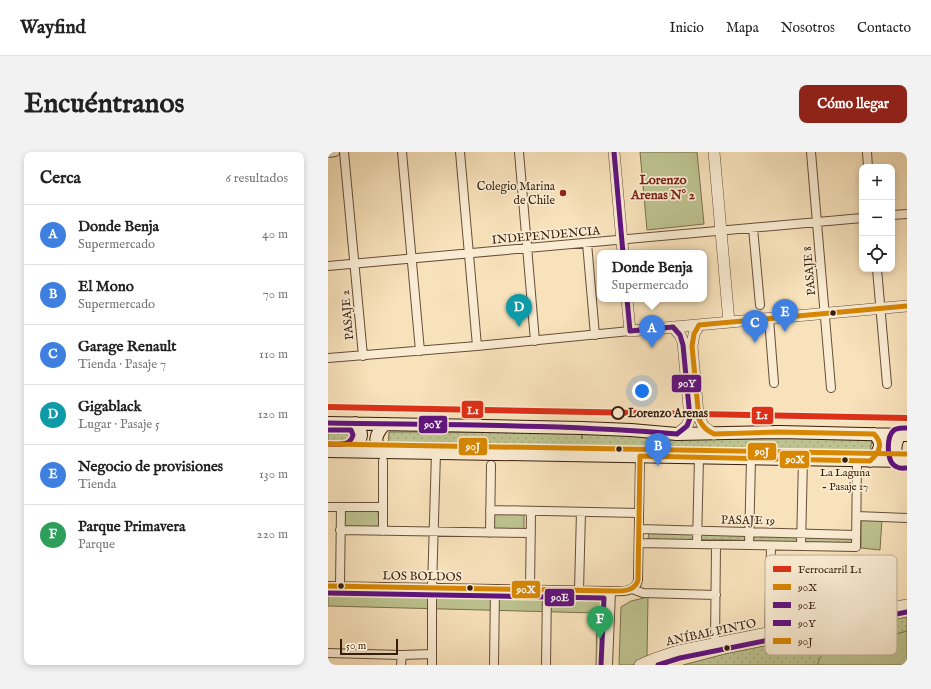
<!DOCTYPE html>
<html lang="es">
<meta charset="utf-8">
<style>
body{margin:0;font-family:"IM FELL English",serif;background:#f2f2f2;color:#222}
.controls{position:absolute;right:12px;top:12px;display:grid;overflow:hidden;border-radius:8px;box-shadow:0 2px 6px #0003}
.controls button{width:36px;height:36px;display:grid;place-items:center;padding:0;border:0;border-bottom:1px solid #e0e0e0;background:#fff;color:#222;font:20px sans-serif}
.scale{position:absolute;left:12px;bottom:10px;width:58px;box-sizing:border-box;padding-left:4px;border:2px solid #371d0c;border-top:0;font-size:11px;line-height:14px;white-space:nowrap;color:#371d0c;-webkit-text-stroke:3px #faecd3;paint-order:stroke}
.you{position:absolute;left:314px;top:239px;width:14px;height:14px;margin:-10px;border:3px solid #fff;border-radius:50%;background:#1a73e8;box-shadow:0 0 0 6px #1a73e833}
.badge{display:grid;place-items:center;width:26px;height:26px;border-radius:50%;background:#8f2418;color:#fff;font-size:13px;font-weight:700}
.pin{position:absolute;translate:-50% -33px;filter:drop-shadow(0 1px 2px #0008)}
.pin::after{content:'';position:absolute;top:21px;width:14px;height:12px;background:inherit;clip-path:polygon(0 0,100% 0,50% 100%)}
.popup{position:absolute;left:269px;top:98px;width:110px;height:52px;box-sizing:border-box;display:grid;place-content:center;border-radius:8px;background:#fff;filter:drop-shadow(0 1px 3px #0005);font-size:13px;white-space:nowrap;color:#767676}
.popup b{font-size:15px;color:#222}
.popup::after{content:'';position:absolute;left:50%;top:100%;margin-left:-8px;border:8px solid transparent;border-top-color:#fff}
.list{margin:0;padding:0;list-style:none}
h2{display:flex;justify-content:space-between;align-items:center;height:52px;margin:0;padding:0 16px;font-size:17px}
h2 small{font-size:13px;font-weight:400;color:#767676}
.list li{display:grid;grid-template-columns:26px 1fr auto;gap:12px;align-items:center;box-sizing:border-box;height:60px;padding:0 16px;border-top:1px solid #e0e0e0}
.list b{display:block;font-size:15px;white-space:nowrap}
.list p{margin:0;font-size:13px;white-space:nowrap;color:#767676}
.list em{font-size:13px;font-style:normal;color:#767676}
.icon{flex:none;width:22px;height:22px;fill:none;stroke:currentColor;stroke-width:2;stroke-linecap:round;stroke-linejoin:round}
.map{position:relative;flex:none;width:579px;height:513px;overflow:hidden;border-radius:8px}
header{display:flex;align-items:center;gap:24px;box-sizing:border-box;height:56px;padding:0 20px;background:#fff;border-bottom:1px solid #e0e0e0}
header strong{font-size:19px}
nav{display:flex;gap:22px;margin-inline-start:auto;font-size:14px}
.intro{display:flex;align-items:center;justify-content:space-between;box-sizing:border-box;height:96px;padding:0 24px}
h1{margin:0;font-size:28px}
.button{padding:10px 18px;border-radius:8px;background:#8f2418;color:#fff;font-size:14px;font-weight:700}
main{display:flex;gap:24px;padding:0 24px}
aside{flex:1;background:#fff;border-radius:8px;box-shadow:0 2px 6px #0003}
.map>svg:first-child{display:block}
.grass{fill:url(#grass-dots);stroke:#7a704e}
.green{fill:#bdc390;stroke:#7a704e}
.lines{fill:none;stroke-linecap:round;stroke-linejoin:round}
.minor-casing{stroke:#674e38;stroke-width:10}
.tertiary-casing{stroke:#674e38;stroke-width:12}
.secondary-casing{stroke:#371d0c;stroke-width:14}
.minor{stroke:#faecd3;stroke-width:8}
.tertiary{stroke:#faecd3;stroke-width:11}
.secondary{stroke:#faecd3;stroke-width:12}
.bus-1-casing{stroke:#faecd3;stroke-width:8}
.bus-2-casing{stroke:#faecd3;stroke-width:8}
.bus-3-casing{stroke:#faecd3;stroke-width:8}
.bus-4-casing{stroke:#faecd3;stroke-width:8}
.bus-1{stroke:#d78702;stroke-width:5}
.bus-2{stroke:#5f1280;stroke-width:5}
.bus-3{stroke:#5f1280;stroke-width:5}
.bus-4{stroke:#d78702;stroke-width:5}
.rail-1-casing{stroke:#faecd3;stroke-width:9}
.rail-1{stroke:#dd3018;stroke-width:6}
.poi-dot{fill:#8f2418;stroke:#faecd3;stroke-width:1.5}
.bus-dot{fill:#371d0c;stroke:#faecd3;stroke-width:1.5}
.stop-dot{fill:#faecd3;stroke:#371d0c;stroke-width:2}
.labels{text-anchor:middle;stroke-width:3.5;stroke-linejoin:round;paint-order:stroke}
.bus-label{font-size:11px;fill:#371d0c;stroke:#faecd3}
.poi-label{font-size:12px;fill:#371d0c;stroke:#faecd3;text-anchor:end}
.street-label{font-size:12px;fill:#371d0c;stroke:#faecd3}
.stop-label{font-size:12px;font-weight:bold;fill:#371d0c;stroke:#faecd3;text-anchor:start}
.neighbourhood-label{font-size:13px;font-weight:bold;fill:#7a1f14;stroke:#faecd3}
.key{fill:#faecd3;stroke:#c0ae97;stroke-width:1}
.key-label{font-size:11px;fill:#371d0c}
.line-badge{stroke:#faecd3;stroke-width:1.5}
.badge-label{font-size:11px;text-anchor:middle;font-weight:bold;fill:#fff}
</style>
<header>
<strong>Wayfind</strong>
<nav><a>Inicio</a><a>Mapa</a><a>Nosotros</a><a>Contacto</a></nav>
</header>
<div class="intro"><h1>Encuéntranos</h1><a class="button">Cómo llegar</a></div>
<main>
<aside>
<h2>Cerca<small>6 resultados</small></h2>
<ul class="list">
<li><span class="badge" style="background:#3f7fe0">A</span><div><b>Donde Benja</b><p>Supermercado</p></div><em>40 m</em></li>
<li><span class="badge" style="background:#3f7fe0">B</span><div><b>El Mono</b><p>Supermercado</p></div><em>70 m</em></li>
<li><span class="badge" style="background:#3f7fe0">C</span><div><b>Garage Renault</b><p>Tienda · Pasaje 7</p></div><em>110 m</em></li>
<li><span class="badge" style="background:#0f9aa8">D</span><div><b>Gigablack</b><p>Lugar · Pasaje 5</p></div><em>120 m</em></li>
<li><span class="badge" style="background:#3f7fe0">E</span><div><b>Negocio de provisiones</b><p>Tienda</p></div><em>130 m</em></li>
<li><span class="badge" style="background:#2e9e5b">F</span><div><b>Parque Primavera</b><p>Parque</p></div><em>220 m</em></li>
</ul>
</aside>
<div class="map">
<svg width="579" height="513" viewBox="0 0 579 513">
<defs>
<pattern id="grass-dots" width="8" height="8" patternUnits="userSpaceOnUse"><rect width="8" height="8" fill="#bdc390"/><path d="M2 2h.1M6 6h.1" fill="none" stroke="#a3a77b" stroke-width="1.8" stroke-linecap="round"/></pattern>
</defs>
<rect width="100%" height="100%" fill="#f8e2bb"/>
<filter id="stains"><feTurbulence type="fractalNoise" baseFrequency=".005" numOctaves="4"/><feColorMatrix values="0 0 0 0 .2 0 0 0 0 .09 0 0 0 0 .02 0 0 0 .5 -.17"/></filter>
<radialGradient id="worn" r=".72"><stop offset=".6" stop-color="#630" stop-opacity="0"/><stop offset="1" stop-color="#630" stop-opacity=".3"/></radialGradient>
<path class="grass" d="M25 271 23 296 0 295V272Z
M61 280H253L254 287V280L391 287 544 286 542 302 60 296Z
M321 380 527 386V393L320 387Z
M579 465V513H355L397 502Z"/>
<path class="green" d="M312 0H369L376 72 319 78Z
M16 359H50L51 376H15Z
M162 359 196 360V377H162Z
M554 367 552 398 533 396V368Z
M0 440 273 443 275 447V513H268L269 461 0 454Z
M320 445 319 504 305 513H291L293 455 303 449Z
M579 479V513H490C490 508 493 504 497 501Z"/>
<g class="lines">
<g class="minor-casing">
<path id="minor" d="M16 0 35 204
M74 0 92 199
M132 0 149 194
M191 0 207 189
M483 0 503 236
M539 0 540 15
M0 1 7 0
M564 63 579 62
M425 76 432 153
M259 91 267 183
M0 114 534 66
M549 117 559 232
M441 167 446 231
M0 206 149 194 302 179
M55 309V379
M0 355H55
M162 358 311 361
M529 364 579 366
M311 377 528 383
M12 378 203 381
M162 381 163 313
M311 391 528 395 529 309
M369 392 371 305
M421 393 423 307
M473 394 475 307
M0 434 279 439C290 439 308 442 310 428L312 304
M12 434 13 355
M202 437 203 359
M304 437 315 441 388 443
M251 438 253 360
M441 481 443 394
M387 491 388 393
M0 501 74 503
M73 513 74 503 104 502
M104 513V436L108 301
M166 513 167 437
M218 513 219 438
M280 513 283 439"/>
</g>
<g class="tertiary-casing">
<path id="tertiary" d="M286 0 295 101
M386 0 401 170
M299 147 302 179 579 154
M371 173 366 182 364 194 370 262 375 274 386 282
M345 175 352 183 355 190 362 266 359 274 349 282
M312 513 326 507 350 499 579 453"/>
</g>
<g class="secondary-casing">
<path id="secondary" d="M0 271 254 276 303 278 349 282 451 280 579 283
M571 283C567 293 565 300 572 309
M0 299 579 309
M19 299C31 292 39 284 27 271
M55 300C44 291 48 281 57 272
M542 309C551 301 557 291 546 282"/>
</g>
<use href="#minor" class="minor"/>
<use href="#tertiary" class="tertiary"/>
<use href="#secondary" class="secondary"/>
<g class="bus-1-casing">
<path id="bus-1" d="M0 434 288 439C298 439 307 438 310 428L312 304 542 309C551 301 556 292 546 282L451 280 386 282C379 279 374 274 371 267L364 194 366 182 371 173 579 154"/>
</g>
<g class="bus-2-casing">
<path id="bus-2" d="M579 276C575 276 570 275 566 278 558 285 558 311 569 315 572 317 576 316 579 316
M0 278H23L25 283C22 295 10 292 0 292
M0 441 276 446 273 513
M330 513 352 506 579 460"/>
</g>
<g class="bus-3-casing">
<path id="bus-3" d="M286 0 295 101
M0 271C116 273 233 272 349 282L359 274 362 266 355 193 352 183 345 175 302 179 299 147"/>
</g>
<g class="bus-4-casing">
<path id="bus-4" d="M0 292 579 302"/>
</g>
<use href="#bus-1" class="bus-1"/>
<use href="#bus-2" class="bus-2"/>
<use href="#bus-3" class="bus-3"/>
<use href="#bus-4" class="bus-4"/>
<g class="rail-1-casing">
<path id="rail-1" d="M0 255 579 266"/>
</g>
<use href="#rail-1" class="rail-1"/>
</g>
<circle class="poi-dot" cx="235" cy="41" r="4"/>
<g class="bus-dot">
<circle cx="505" cy="161" r="3.5"/>
<circle cx="291" cy="297" r="3.5"/>
<circle cx="517" cy="308" r="3.5"/>
<circle cx="13" cy="434" r="3.5"/>
<circle cx="142" cy="436" r="3.5"/>
<circle cx="399" cy="496" r="3.5"/>
</g>
<circle class="stop-dot" cx="290" cy="261" r="6"/>
<g class="labels">
<g class="bus-label">
<text x="517" y="324">La Laguna<tspan x="517" dy="14">- Pasaje 17</tspan></text>
</g>
<g class="poi-label">
<text x="227" y="38">Colegio Marina<tspan x="227" dy="14">de Chile</tspan></text>
</g>
<g class="street-label">
<text transform="translate(218 83) rotate(-5)" y="4">INDEPENDENCIA</text>
<text transform="translate(481 119) rotate(-95)" y="4">PASAJE 8</text>
<text transform="translate(19 163) rotate(-95)" y="4">PASAJE 2</text>
<text transform="translate(420 368) rotate(1)" y="4">PASAJE 19</text>
<text transform="translate(94 424) rotate(1)" y="4">LOS BOLDOS</text>
<text transform="translate(383 480) rotate(-12)" y="4">ANÍBAL PINTO</text>
</g>
<g class="stop-label">
<text x="300" y="265">Lorenzo Arenas</text>
</g>
<g class="neighbourhood-label">
<text x="335" y="32">Lorenzo<tspan x="335" dy="15">Arenas N° 2</tspan></text>
</g>
</g>
<rect x="437" y="403" width="132" height="100" rx="6" class="key"/>
<rect x="445" y="414" width="18" height="6" fill="#dd3018"/>
<rect x="445" y="432" width="18" height="6" fill="#d78702"/>
<rect x="445" y="450" width="18" height="6" fill="#5f1280"/>
<rect x="445" y="468" width="18" height="6" fill="#5f1280"/>
<rect x="445" y="486" width="18" height="6" fill="#d78702"/>
<g class="key-label">
<text x="470" y="421">Ferrocarril L1</text>
<text x="470" y="439">90X</text>
<text x="470" y="457">90E</text>
<text x="470" y="475">90Y</text>
<text x="470" y="493">90J</text>
</g>
<g class="line-badge">
<rect x="343" y="222" width="31" height="19" rx="4" fill="#5f1280"/>
<rect x="133" y="248" width="23" height="19" rx="4" fill="#dd3018"/>
<rect x="423" y="254" width="23" height="19" rx="4" fill="#dd3018"/>
<rect x="90" y="263" width="30" height="19" rx="4" fill="#5f1280"/>
<rect x="130" y="285" width="30" height="19" rx="4" fill="#d78702"/>
<rect x="419" y="290" width="30" height="19" rx="4" fill="#d78702"/>
<rect x="451" y="298" width="31" height="19" rx="4" fill="#d78702"/>
<rect x="183" y="428" width="30" height="19" rx="4" fill="#d78702"/>
<rect x="216" y="436" width="31" height="19" rx="4" fill="#5f1280"/>
</g>
<g class="badge-label">
<text x="359" y="235">90Y</text>
<text x="145" y="262">L1</text>
<text x="434" y="267">L1</text>
<text x="105" y="276">90Y</text>
<text x="145" y="298">90J</text>
<text x="434" y="303">90J</text>
<text x="467" y="311">90X</text>
<text x="198" y="441">90X</text>
<text x="232" y="449">90E</text>
</g>
<rect width="100%" height="100%" filter="url(#stains)"/>
<rect width="100%" height="100%" fill="url(#worn)"/>
</svg>
<div class="controls">
<button>+</button>
<button>−</button>
<button><svg class="icon" aria-label="locate" viewBox="0 0 24 24"><circle cx="12" cy="12" r="6"/><path d="M12 2v4M12 18v4M2 12h4M18 12h4"/></svg></button>
</div>
<div class="scale">50 m</div>
<div class="you"></div>
<div class="pin badge" style="left:324px;top:196px;background:#3f7fe0">A</div>
<div class="popup"><b>Donde Benja</b>Supermercado</div>
<div class="pin badge" style="left:330px;top:314px;background:#3f7fe0">B</div>
<div class="pin badge" style="left:427px;top:191px;background:#3f7fe0">C</div>
<div class="pin badge" style="left:191px;top:175px;background:#0f9aa8">D</div>
<div class="pin badge" style="left:457px;top:180px;background:#3f7fe0">E</div>
<div class="pin badge" style="left:272px;top:487px;background:#2e9e5b">F</div>
</div>
</main>
